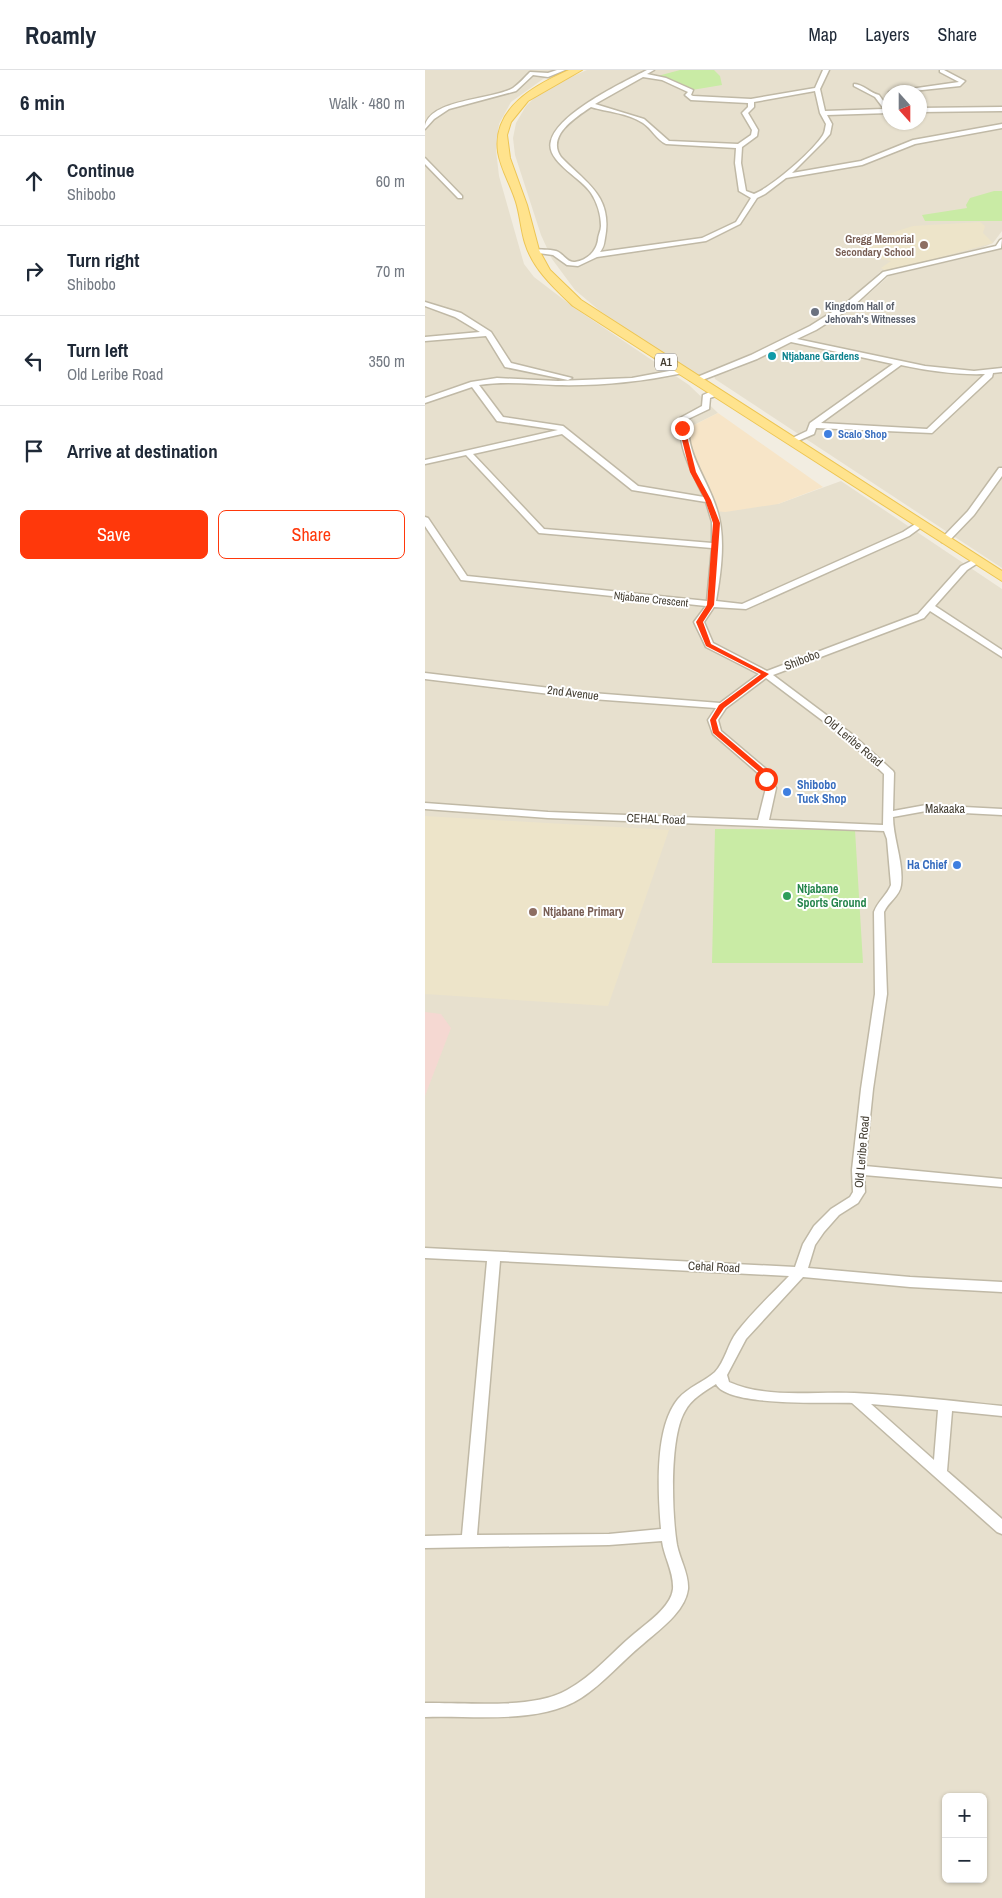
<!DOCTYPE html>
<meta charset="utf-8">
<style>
body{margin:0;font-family:"Archivo Narrow",sans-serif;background:#f2f2f3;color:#1f2937}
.controls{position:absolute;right:15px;bottom:15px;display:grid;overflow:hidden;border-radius:8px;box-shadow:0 1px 4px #0004}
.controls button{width:45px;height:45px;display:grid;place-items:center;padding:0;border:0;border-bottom:1px solid #e0e1e3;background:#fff;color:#1f2937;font:25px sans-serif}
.compass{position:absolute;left:457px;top:15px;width:45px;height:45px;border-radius:50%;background:#fff;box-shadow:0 1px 4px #0004;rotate:159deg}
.stop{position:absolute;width:15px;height:15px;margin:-11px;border:4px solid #ff380b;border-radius:50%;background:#fff}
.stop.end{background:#ff380b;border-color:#fff;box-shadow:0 1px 5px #0008}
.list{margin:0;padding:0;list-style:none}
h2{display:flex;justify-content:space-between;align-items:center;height:65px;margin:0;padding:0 20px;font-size:21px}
h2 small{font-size:16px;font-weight:400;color:#747a83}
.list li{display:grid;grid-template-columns:32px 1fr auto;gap:15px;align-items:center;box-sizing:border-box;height:90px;padding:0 20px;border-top:1px solid #e0e1e3}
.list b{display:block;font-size:19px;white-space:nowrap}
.list p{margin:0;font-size:16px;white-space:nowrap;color:#747a83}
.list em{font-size:16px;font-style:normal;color:#747a83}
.actions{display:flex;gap:10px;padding:15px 20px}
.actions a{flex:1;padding:11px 0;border:1px solid #ff380b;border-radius:8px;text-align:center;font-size:18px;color:#ff380b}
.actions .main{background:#ff380b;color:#fff}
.icon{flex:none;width:28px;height:28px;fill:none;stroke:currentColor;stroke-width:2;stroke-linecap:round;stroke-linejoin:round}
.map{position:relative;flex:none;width:577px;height:1828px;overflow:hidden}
header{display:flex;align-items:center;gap:30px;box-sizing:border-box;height:70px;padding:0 25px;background:#fff;border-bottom:1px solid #e0e1e3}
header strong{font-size:24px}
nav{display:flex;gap:28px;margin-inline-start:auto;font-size:18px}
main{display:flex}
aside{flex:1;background:#fff}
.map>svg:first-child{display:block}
.residential{fill:#e7e0ce;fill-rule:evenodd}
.commercial{fill:#f7e5c8}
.education{fill:#ede4c9}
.medical{fill:#f5d8d2}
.green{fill:#c9eba5}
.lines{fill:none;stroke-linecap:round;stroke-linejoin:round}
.minor-casing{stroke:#c0b9a6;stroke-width:3}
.primary-casing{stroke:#edc553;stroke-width:2}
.minor{fill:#fff;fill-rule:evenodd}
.primary{fill:#ffe38d;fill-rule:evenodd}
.route{fill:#ff380b}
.education-dot{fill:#8d6e63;stroke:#fff;stroke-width:2}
.worship-dot{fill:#6b7280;stroke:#fff;stroke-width:2}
.culture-dot{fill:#0f9aa8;stroke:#fff;stroke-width:2}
.shop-dot{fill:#3f7fe0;stroke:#fff;stroke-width:2}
.leisure-dot{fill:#2e9e5b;stroke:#fff;stroke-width:2}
.labels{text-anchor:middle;stroke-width:4;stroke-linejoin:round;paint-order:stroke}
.far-education-label{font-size:11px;font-weight:bold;fill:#785e54;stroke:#fff;text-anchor:end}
.far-worship-label{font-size:11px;font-weight:bold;fill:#5b616d;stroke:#fff;text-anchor:start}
.far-culture-label{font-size:11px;font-weight:bold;fill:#0d838f;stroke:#fff;text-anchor:start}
.shield{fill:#fff;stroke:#7b776f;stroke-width:1}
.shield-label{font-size:11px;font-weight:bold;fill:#433d31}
.far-shop-label{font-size:11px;font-weight:bold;fill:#366cbe;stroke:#fff;text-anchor:start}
.far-street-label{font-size:11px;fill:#433d31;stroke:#fff}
.street-label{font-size:12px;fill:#433d31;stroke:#fff}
.shop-label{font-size:12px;font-weight:bold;fill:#366cbe;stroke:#fff;text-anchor:start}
.leisure-label{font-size:12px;font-weight:bold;fill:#27864d;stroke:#fff;text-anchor:start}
.education-label{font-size:12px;font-weight:bold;fill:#785e54;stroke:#fff;text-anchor:start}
</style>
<header>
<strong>Roamly</strong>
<nav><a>Map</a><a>Layers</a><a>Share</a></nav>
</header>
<main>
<aside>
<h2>6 min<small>Walk · 480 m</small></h2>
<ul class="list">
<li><svg class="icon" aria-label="ahead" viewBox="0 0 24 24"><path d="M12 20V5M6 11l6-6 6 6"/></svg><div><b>Continue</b><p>Shibobo</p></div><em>60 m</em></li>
<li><svg class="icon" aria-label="right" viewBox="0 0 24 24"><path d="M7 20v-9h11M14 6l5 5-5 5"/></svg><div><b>Turn right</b><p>Shibobo</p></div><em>70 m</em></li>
<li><svg class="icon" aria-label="left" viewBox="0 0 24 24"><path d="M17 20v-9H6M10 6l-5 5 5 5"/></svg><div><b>Turn left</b><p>Old Leribe Road</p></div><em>350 m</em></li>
<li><svg class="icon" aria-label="arrive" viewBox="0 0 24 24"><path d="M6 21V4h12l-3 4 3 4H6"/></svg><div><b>Arrive at destination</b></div></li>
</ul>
<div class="actions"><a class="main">Save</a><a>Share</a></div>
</aside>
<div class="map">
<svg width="577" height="1828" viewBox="0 0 577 1828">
<rect width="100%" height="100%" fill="#f2ede1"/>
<path class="residential" d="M0 0H142L118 9 86 32 74 54 71 80 74 106 99 194 109 207 151 239 264 315 293 343 261 359 353 434 416 411 577 519V1828H0ZM521 1727H558V1809H521Z
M162 0H577V161L568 173 556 178 455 202 410 242 399 249 321 288 271 306 175 241 150 220 127 189 116 165 90 85 88 68 91 53 101 36 112 25 132 13ZM464 22H494V52H464Z
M577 179V498L290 309 289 306 309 300 413 247 437 230 464 206Z"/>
<path class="commercial" d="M293 343 398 417 353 434 300 442 289 441 261 359Z"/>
<path class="education" d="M555 152 560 156 558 163 568 173 502 191 461 201 456 198 466 191 432 183 438 172 488 156Z
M0 746 244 760 183 936 0 924Z"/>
<path class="medical" d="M0 942 16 944 26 958 0 1026Z"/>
<path class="green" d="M255 0H289L295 6 297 15 267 20 229 7Z
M569 121H577V151H500L497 145 542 138 541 135 545 128Z
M290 759 430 760 438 893H287Z"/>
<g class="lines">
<g class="minor-casing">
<path id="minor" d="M132 0H140L123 7 108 5 91 21 24 39 9 49 0 59C0 29 69 30 88 18 94 14 100 7 105 2L123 3Z
M222 0H229L222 4 241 8 268 20 266 25 268 26 326 29 390 18 398 0H404L395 19 400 41 459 39 450 27 429 16V14C438 14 445 23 454 25L464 39V43L402 45 407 54 405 64 398 72 367 103 436 91 488 70 577 54V58L490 74 437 95 361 108 340 124 332 128 315 154 281 171 172 187 153 196 142 195 128 185 106 182V180L108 179C115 180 124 179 131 181 138 183 142 193 150 192 162 190 171 182 173 170 173 165 176 161 176 156 176 145 172 132 166 123 157 108 120 91 126 71 133 43 197 13 222 0ZM218 7 237 10 263 22 260 25 266 30 323 33V37L317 43 327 60 326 65 313 74 244 71 219 49 170 34ZM390 21 395 43 401 54C400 58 400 62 398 65 387 82 348 116 329 124L321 121 316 93 317 77 332 66 333 60 323 43 329 37V32ZM166 37C182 42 203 43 218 53 227 59 231 69 241 74L311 78 310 93 314 121 326 128 311 152 277 168 175 182C179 177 179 174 180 168 188 126 161 113 136 87 121 66 151 47 166 37Z
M515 0H519L540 11 535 16 478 22H464L534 12 515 2Z
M577 37V41L494 42V38Z
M0 88 37 126V128H33L0 94Z
M577 169 576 178 462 205 426 238 391 260 372 269 500 296 549 301 577 298V302L568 303 567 307 507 363 391 358 389 364 368 373 361 371 382 361 385 353 468 294 366 272 332 289 272 312 265 310 326 285 385 256 420 234 458 202 571 176 575 170ZM476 295C504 301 533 305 560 304L502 359 396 353Z
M0 232 36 243 66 262 86 293 147 308 143 310 80 297 61 266 0 271V267L55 262 30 247 0 236Z
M255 299H258V303C216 312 173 316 131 315 105 314 80 311 54 315L78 347 138 356 213 416 279 427C266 400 253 378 255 348L277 336 278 325 287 321H293V325L285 328 284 339 263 349C261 386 282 407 292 440 301 467 296 503 291 531L317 534 478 462 492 453H498L499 455 484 466 321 539 289 537 279 552 288 573 342 601 493 544 536 496 552 488 556 491 542 500 510 536 577 580V587L505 541 499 548 348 605 428 665 468 701 469 703 468 741 501 735 577 739V745L501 741 468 747C468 768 479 794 476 815 475 826 463 832 459 842L462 924 448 1019 440 1096 577 1109V1117L439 1105 440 1122 438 1125 433 1133 414 1145 399 1162 390 1175 383 1198 485 1207 577 1212V1222L485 1217 378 1207 321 1269 302 1305 304 1312C342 1329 388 1321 429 1323 478 1325 528 1331 577 1336V1346L527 1341 522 1401 577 1449V1464L572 1462 427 1333C402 1332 302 1337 291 1314 280 1321 266 1329 260 1341 244 1368 247 1445 252 1475 255 1490 264 1504 263 1519 260 1542 234 1560 218 1574 197 1591 179 1613 156 1628 114 1655 47 1645 0 1647V1633C39 1632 108 1640 142 1620 168 1606 187 1582 209 1564 222 1553 246 1537 248 1519 249 1502 239 1487 237 1471L184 1475 0 1478V1466L37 1465 62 1191 0 1188V1178L370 1197 378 1174 389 1156 406 1139 425 1127 428 1122 427 1100 436 1019 450 924 449 842C453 831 462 825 466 815L462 769 459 761 123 748 0 739V733L123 742 333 750 341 718 333 703 288 664 283 650 291 638 167 629 0 609V603L167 623 295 633 334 604 281 577 269 552 281 536 36 510 0 456V447L3 448 42 506 282 531 287 478 114 463 41 385 0 394V390L133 360 72 351 47 317 0 333V328L46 312 72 308 133 311 207 308ZM137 364 207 420 281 432 287 452V473L119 459 48 384ZM341 608 422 669 459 704 458 755 344 750 351 718 341 699 296 661 293 650 301 638ZM75 1191 364 1206C347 1224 327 1242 312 1262 303 1273 300 1292 290 1302 279 1312 263 1317 253 1329 229 1358 233 1423 236 1459L184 1464 52 1465ZM446 1334 513 1340 509 1390Z
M574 398H577V406L549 445 523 472H517V468L543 441Z"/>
</g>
<g class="primary-casing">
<path id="primary" d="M144 0H157L103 31 86 52 82 65 85 88 102 135 114 180 125 200 156 230 577 501V511L148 236C128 217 108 199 100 173 96 160 95 145 91 132 86 115 76 100 73 82 67 38 110 15 144 0Z"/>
</g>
<use href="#minor" class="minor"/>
<use href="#primary" class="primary"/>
</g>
<path class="route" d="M257 356 260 358 271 402 286 430 295 453 289 535 278 552 286 574 344 604 299 638 291 650 294 661 340 700 345 709 341 711 334 702 288 663 285 650 294 635 336 604 281 576 271 552 282 535 288 453 280 430 265 402 254 358Z"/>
<g class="education-dot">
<circle cx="499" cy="175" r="5"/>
<circle cx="108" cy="842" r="5"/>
</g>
<circle class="worship-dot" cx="390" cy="242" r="5"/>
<circle class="culture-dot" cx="347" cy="286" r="5"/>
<g class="shop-dot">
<circle cx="403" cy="364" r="5"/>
<circle cx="362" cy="722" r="5"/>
<circle cx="532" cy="795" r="5"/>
</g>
<circle class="leisure-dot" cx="362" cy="826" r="5"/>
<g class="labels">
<g class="far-education-label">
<text x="489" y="173">Gregg Memorial<tspan x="489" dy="13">Secondary School</tspan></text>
</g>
<g class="far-worship-label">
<text x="400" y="240">Kingdom Hall of<tspan x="400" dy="13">Jehovah's Witnesses</tspan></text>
</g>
<g class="far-culture-label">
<text x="357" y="290">Ntjabane Gardens</text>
</g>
<rect class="shield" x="230" y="283.5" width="22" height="17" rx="4"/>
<g class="shield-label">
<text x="241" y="296">A1</text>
</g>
<g class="far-shop-label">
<text x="413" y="368">Scalo Shop</text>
</g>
<g class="far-street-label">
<text transform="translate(226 529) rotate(6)" y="4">Ntjabane Crescent</text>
</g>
<g class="street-label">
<text transform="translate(377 590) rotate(-21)" y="4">Shibobo</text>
<text transform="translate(148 623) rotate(7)" y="4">2nd Avenue</text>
<text transform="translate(428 671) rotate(40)" y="4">Old Leribe Road</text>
<text x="520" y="743">Makaaka</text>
<text transform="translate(231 749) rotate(2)" y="4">CEHAL Road</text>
<text transform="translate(437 1082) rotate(-85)" y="4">Old Leribe Road</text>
<text transform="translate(289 1197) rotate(3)" y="4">Cehal Road</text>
</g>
<g class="shop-label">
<text x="372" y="719">Shibobo<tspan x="372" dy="14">Tuck Shop</tspan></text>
<text x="522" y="799" text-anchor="end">Ha Chief</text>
</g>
<g class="leisure-label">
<text x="372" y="823">Ntjabane<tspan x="372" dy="14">Sports Ground</tspan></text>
</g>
<g class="education-label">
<text x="118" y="846">Ntjabane Primary</text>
</g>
</g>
</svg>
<div class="controls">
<button>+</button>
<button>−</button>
</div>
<svg class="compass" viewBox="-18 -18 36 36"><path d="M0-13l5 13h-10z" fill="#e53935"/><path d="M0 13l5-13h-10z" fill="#747a83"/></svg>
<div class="stop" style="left:341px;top:709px"></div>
<div class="stop end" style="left:257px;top:358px"></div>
</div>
</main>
